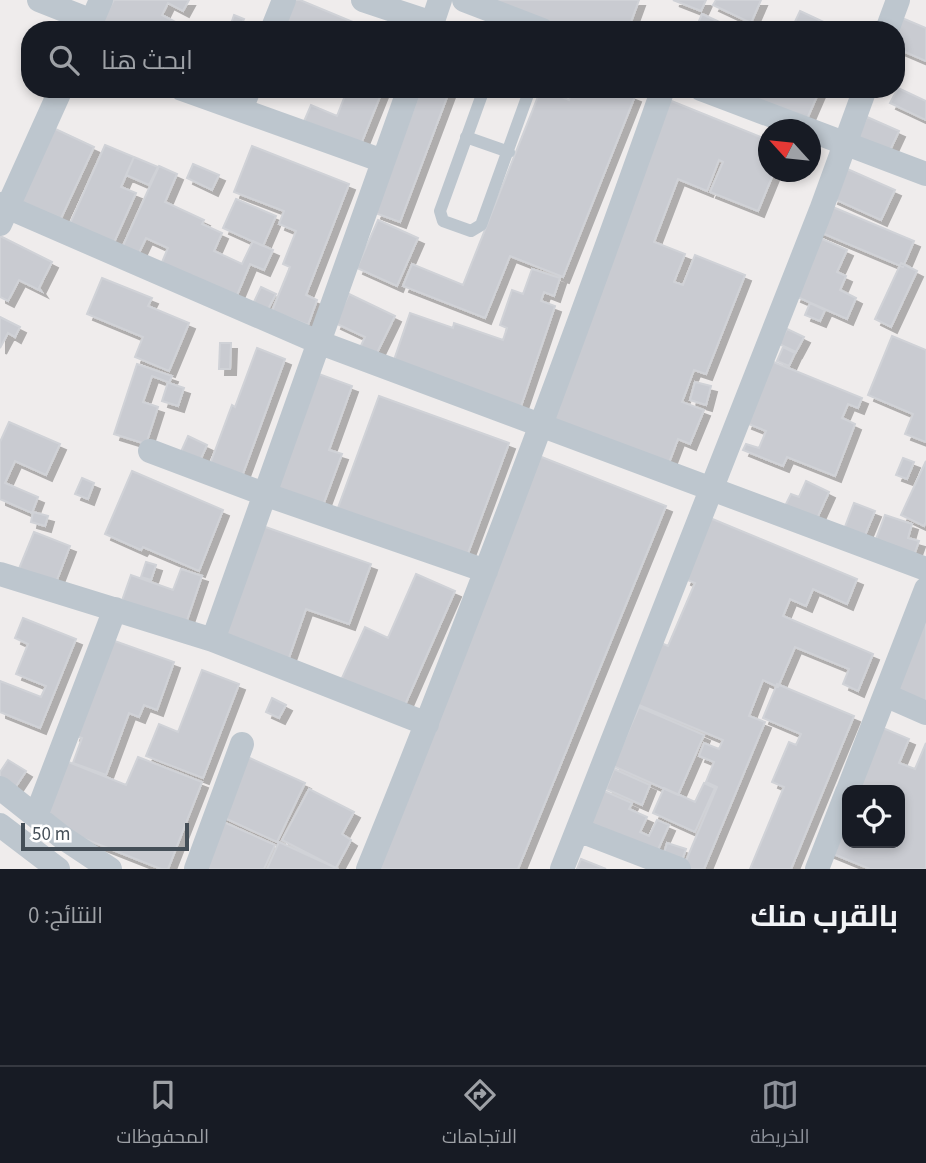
<!DOCTYPE html>
<html lang="ar">
<meta charset="utf-8">
<style>
body{margin:0;font-family:"Source Sans 3",Cairo,sans-serif;background:#242831;color:#f1f3f6;direction:rtl}
.controls{position:absolute;right:21px;bottom:21px;display:grid;overflow:hidden;border-radius:14px;box-shadow:0 4px 10px #0003}
.controls button{width:63px;height:63px;display:grid;place-items:center;padding:0;border:0;border-bottom:2px solid #363941;background:#171b24;color:#f1f3f6;font:35px sans-serif}
.compass{position:absolute;left:758px;top:119px;width:63px;height:63px;border-radius:50%;background:#171b24;box-shadow:0 4px 10px #0003;rotate:297deg}
.scale{position:absolute;left:21px;bottom:18px;width:168px;box-sizing:border-box;padding-left:7px;border:4px solid #454f58;border-top:0;font-size:19px;line-height:24px;white-space:nowrap;color:#454f58;-webkit-text-stroke:5px #fff;paint-order:stroke}
.list{margin:0;padding:0;list-style:none}
h2{display:flex;justify-content:space-between;align-items:center;height:91px;margin:0;padding:0 28px;font-size:30px}
h2 small{font-size:23px;font-weight:400;color:#9ea1a6}
.icon{flex:none;width:38px;height:38px;fill:none;stroke:currentColor;stroke-width:2;stroke-linecap:round;stroke-linejoin:round}
.map{position:relative;flex:none;width:926px;height:869px;overflow:hidden;direction:ltr}
.search{position:absolute;background:#171b24;box-shadow:0 4px 10px #0003;left:21px;right:21px;top:21px;height:77px;display:flex;align-items:center;gap:18px;box-sizing:border-box;padding:0 24px;border-radius:28px;color:#9ea1a6;font-size:26px}
.sheet{height:196px;background:#171b24}
nav{display:flex;justify-content:space-around;align-items:center;box-sizing:border-box;height:98px;border-top:2px solid #363941;background:#171b24;font-size:19px;color:#9ea1a6}
nav a{display:grid;justify-items:center;gap:4px}
nav .on{color:#8c9099}
.map>svg:first-child{display:block}
.building{fill:#c9cbd1;stroke:#d0d2d7;stroke-width:2;filter:url(#shadow)}
.lines{fill:none;stroke-linecap:round;stroke-linejoin:round}
.lane{stroke:#bdc6ce;stroke-width:12}
.street{stroke:#bdc6ce;stroke-width:24}
</style>
<div class="map">
<svg width="926" height="869" viewBox="0 0 926 869">
<defs>
<filter id="shadow"><feDropShadow dx="6" dy="6" stdDeviation="0" flood-color="#0004"/></filter>
</defs>
<rect width="100%" height="100%" fill="#efecec"/>
<path class="building" d="M114 0H189L183 11 168 3 162 15 181 25 178 30H97Z
M288 0H300L372 30H276Z
M484 0H639L628 30H560Z
M673 0H706L701 11Z
M716 0H761L751 23 713 5Z
M800 11 828 24 825 30H791Z
M702 14 737 30H695Z
M234 15 244 19 239 30 230 27Z
M902 18 926 28V61L896 48V32Z
M898 88 926 101V120L890 103Z
M338 89H383L359 149 302 126 311 105 337 116 346 93Z
M421 89H450L400 222 375 213Z
M541 89 569 100 573 89H617L635 96 563 277 510 256 485 318 403 286 412 264 463 285Z
M740 89H820L804 126 736 97Z
M669 100 768 140V172H774L758 211 710 192 723 162 719 160 707 191 678 179 654 242 685 254 674 282 683 285 695 255 745 275 706 374 694 370 682 402 704 410 690 444 678 439 667 468 543 419Z
M867 117 899 131 886 159 854 143Z
M51 127 94 147 57 227 14 207Z
M105 145 134 157 121 187 136 193 112 247 68 228Z
M252 146 349 184 306 295 317 300 308 325 272 311 290 267 283 264 296 231 279 224 284 211 234 192Z
M134 157 158 167 149 185 126 175Z
M193 164 219 175 212 190 187 178Z
M159 166 177 174 165 202 204 220 202 224 222 233 214 251 242 264 253 241 273 250 264 270 250 264 235 300 160 267 168 248 146 238 138 255 122 248Z
M845 168 895 190 881 220 832 198Z
M236 199 276 216 263 246 223 228Z
M828 205 914 241 903 267 817 231Z
M378 220 418 238 397 286 357 268Z
M0 236 52 262 39 288 41 291 19 280 8 301 0 297Z
M820 238 847 250 837 272 846 276 840 290 856 298 847 319 795 296Z
M901 263 917 271 891 327 875 319Z
M532 269 560 278 554 296 544 292 541 301 555 306 519 412 392 366 410 313 453 328 454 323 503 340 507 328 500 325 512 290 523 294Z
M102 278 152 298 148 306 189 323 169 371 135 357 143 337 87 314Z
M261 287 276 294 265 315 251 308Z
M349 294 395 316 375 357 359 350 365 337 335 323Z
M810 303 825 310 820 321 805 315Z
M0 317 20 327 15 337 8 333 0 348Z
M787 329 804 337 796 352 779 344Z
M892 336 926 350V442L905 434 913 414 868 395Z
M220 343H231L230 369H219Z
M783 347 795 353 789 366 777 361Z
M257 348 285 359 241 479 209 467 232 405 235 407Z
M771 361 862 398 858 408 848 404 842 418 855 424 835 476 787 457 783 466 743 450 746 444 759 448 766 431 746 423Z
M137 364 172 376 169 383 184 388 178 406 162 401 168 382 152 376 143 402 158 407 146 444 114 434Z
M316 373 352 386 329 450 342 454 319 516 271 499Z
M695 382 711 386 706 405 690 400Z
M379 396 509 443 464 564 335 516Z
M9 422 60 444 46 475 15 461 5 483 38 497 32 513 0 499V442Z
M188 436 207 445 199 463 180 454Z
M539 456 666 506 518 869H375Z
M903 458 914 462 907 479 896 475Z
M926 461V522L924 526 901 515Z
M132 471 223 510 199 571 143 547 141 550 105 534Z
M82 478 94 483 88 499 75 494Z
M806 481 829 492 815 523 784 508 791 494 799 497Z
M854 503 875 511 863 540 843 532Z
M33 512 48 516 45 526 31 522Z
M885 515 912 524 908 538 919 541 913 558 875 542Z
M710 518 857 579 847 604 813 589 806 606 790 599 783 616 873 654 858 691 843 684 849 669 795 647 778 687 763 680 749 716 765 722 704 869H686L683 868 717 787 706 782 714 762 699 756 704 743 719 749 723 740 634 703 659 642 668 646 695 583 685 579Z
M257 524 371 564 349 624 306 609 284 672 213 647Z
M34 532 70 546 53 590 16 576Z
M146 562 156 565 151 580 141 577Z
M181 569 202 576 182 635 118 612 131 575 173 590Z
M416 574 455 591 401 714 338 687 365 627 388 638Z
M926 597V706L886 689Z
M23 618 76 639 40 728 0 712V681L41 697 46 686 16 674 28 644 15 638Z
M109 639 174 662 157 710 144 705 139 717 129 713 106 775 73 763 82 738 74 735Z
M202 670 239 684 203 778 146 756 159 724 178 732Z
M777 684 854 716 791 869H750L784 787 772 782 789 742 796 745 801 734 763 718Z
M272 698 286 705 279 718 266 712Z
M639 707 704 735 678 795 613 766Z
M878 726 909 739 899 763 915 769 926 743V869H870L826 851 847 799V843H900V790H851Z
M243 755 305 783 277 842 216 814Z
M138 757 202 782 168 869H161L42 822 66 761 126 785Z
M8 760 26 771 15 788 0 779V772Z
M614 769 650 785 642 805 606 789Z
M704 783 715 788 695 832 653 813 664 788 695 802Z
M309 789 354 812 342 834 351 840 336 868 282 840Z
M602 790 632 803 629 809 647 817 640 832 649 836 657 820 669 825 657 852 585 829Z
M219 820 275 845 264 869H196Z
M279 842 338 869H267Z
M667 843 686 849 680 866 662 860Z
M581 859 606 869H577Z"/>
<g class="lines">
<path class="lane" d="M484 89 440 211 443 221 471 231 481 225 530 89
M466 137 509 152"/>
<path class="street" d="M39 0 92 21
M363 0 432 23
M464 0 542 30
M88 30 101 0
M272 30 284 0
M430 30 440 0
M887 30 898 0
M182 89 383 161
M701 89 926 174
M241 110 249 89
M0 204 318 342 926 569
M0 224 61 89
M150 451 264 494 486 571
M0 574 213 640 427 724
M213 640 409 89
M885 695 926 713
M0 788 62 837 110 869
M848 790 926 589
M36 816 115 609
M0 825 58 869
M578 830 679 869
M196 869 242 744
M368 869C473 612 570 351 663 89
M562 869 821 210 865 89
M817 869 847 792"/>
</g>
</svg>
<div class="controls">
<button><svg class="icon" aria-label="locate" viewBox="0 0 24 24"><circle cx="12" cy="12" r="6"/><path d="M12 2v4M12 18v4M2 12h4M18 12h4"/></svg></button>
</div>
<svg class="compass" viewBox="-18 -18 36 36"><path d="M0-13l5 13h-10z" fill="#e53935"/><path d="M0 13l5-13h-10z" fill="#9ea1a6"/></svg>
<div class="scale">50 m</div>
<div class="search"><svg class="icon" aria-label="search" viewBox="0 0 24 24"><circle cx="10" cy="10" r="6"/><path d="M15 15l6 6"/></svg>ابحث هنا</div>
</div>
<section class="sheet">
<h2>بالقرب منك<small>النتائج: 0</small></h2>
<ul class="list">
</ul>
</section>
<nav>
<a class="on"><svg class="icon" aria-label="map" viewBox="0 0 24 24"><path d="M3 6l6-2 6 2 6-2v14l-6 2-6-2-6 2zM9 4v14M15 6v14"/></svg>الخريطة</a>
<a><svg class="icon" aria-label="directions" viewBox="0 0 24 24"><path d="M12 3l9 9-9 9-9-9zM9 14v-3h6M13 9l2 2-2 2"/></svg>الاتجاهات</a>
<a><svg class="icon" aria-label="saved" viewBox="0 0 24 24"><path d="M7 4h10v16l-5-4-5 4z"/></svg>المحفوظات</a>
</nav>
